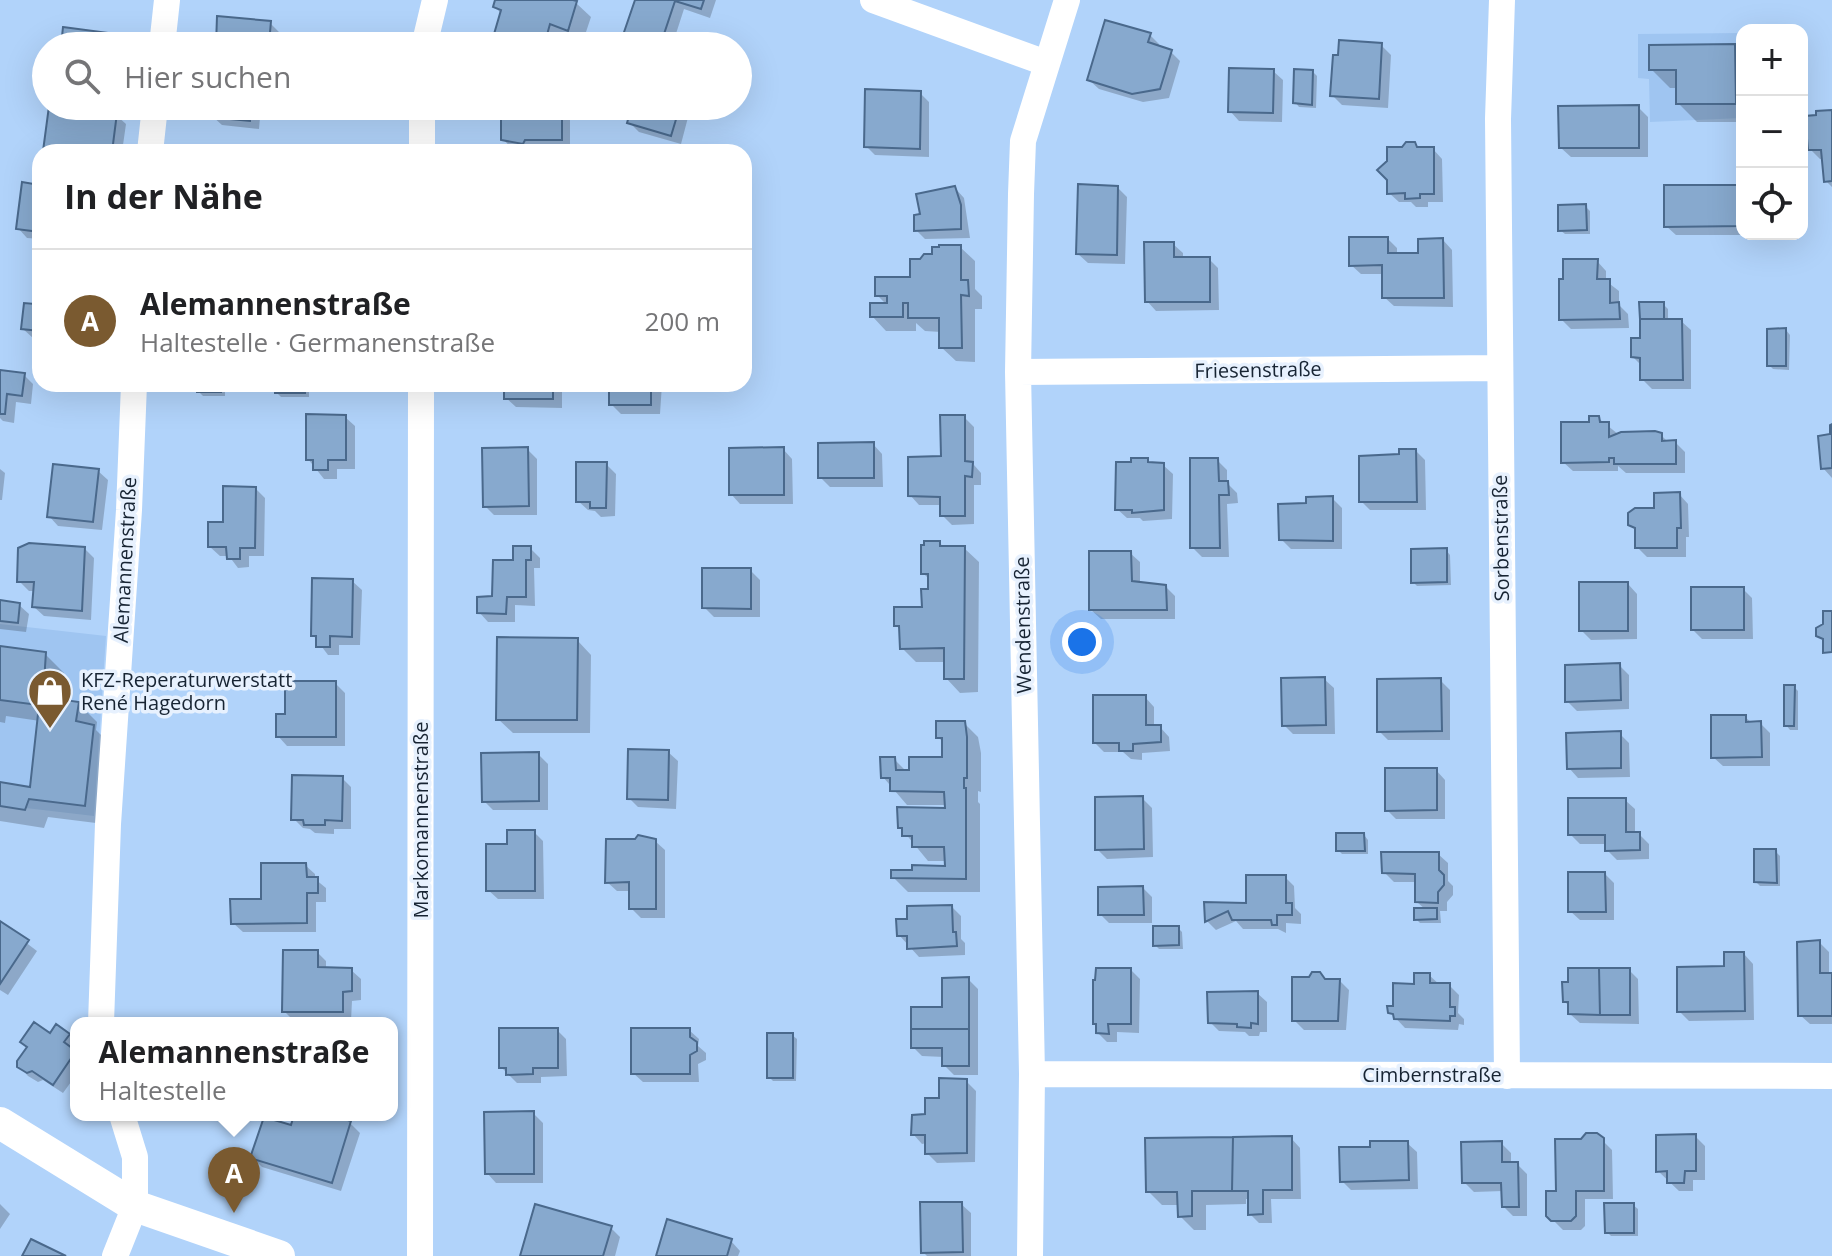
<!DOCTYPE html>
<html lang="de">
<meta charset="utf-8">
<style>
body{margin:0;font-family:"Open Sans",sans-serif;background:#f2f2f2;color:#202124}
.controls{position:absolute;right:24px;top:24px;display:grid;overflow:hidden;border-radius:16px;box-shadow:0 8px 32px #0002}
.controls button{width:72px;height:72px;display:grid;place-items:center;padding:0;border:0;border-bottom:2px solid #e0e0e0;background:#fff;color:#202124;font:40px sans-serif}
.you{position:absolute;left:1082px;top:642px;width:28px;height:28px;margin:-20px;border:6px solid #fff;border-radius:50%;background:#1a73e8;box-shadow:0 0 0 12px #1a73e833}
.badge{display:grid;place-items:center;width:52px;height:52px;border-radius:50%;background:#7a5a30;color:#fff;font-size:26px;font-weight:700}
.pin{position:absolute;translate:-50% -66px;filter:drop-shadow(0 2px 4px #0008)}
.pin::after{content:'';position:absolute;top:42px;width:28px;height:24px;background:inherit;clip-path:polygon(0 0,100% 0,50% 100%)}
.popup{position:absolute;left:70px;top:1017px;width:328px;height:104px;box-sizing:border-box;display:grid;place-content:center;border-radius:16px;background:#fff;filter:drop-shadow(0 2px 6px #0005);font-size:26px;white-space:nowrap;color:#757577}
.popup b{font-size:30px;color:#202124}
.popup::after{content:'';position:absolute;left:50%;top:100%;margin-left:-16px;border:16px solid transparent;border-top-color:#fff}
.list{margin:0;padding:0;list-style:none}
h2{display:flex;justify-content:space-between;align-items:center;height:104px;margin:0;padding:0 32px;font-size:34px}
h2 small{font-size:26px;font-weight:400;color:#757577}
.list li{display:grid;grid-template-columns:52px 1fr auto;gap:24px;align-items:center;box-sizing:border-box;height:144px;padding:0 32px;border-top:2px solid #e0e0e0}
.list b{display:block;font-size:30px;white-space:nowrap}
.list p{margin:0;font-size:26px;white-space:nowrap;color:#757577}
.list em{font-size:26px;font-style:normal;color:#757577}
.icon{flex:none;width:44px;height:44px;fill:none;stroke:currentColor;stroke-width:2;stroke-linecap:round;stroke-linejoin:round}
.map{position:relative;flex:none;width:1832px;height:1256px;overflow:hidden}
.search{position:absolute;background:#fff;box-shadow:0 8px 32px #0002;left:32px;top:32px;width:720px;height:88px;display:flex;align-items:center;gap:20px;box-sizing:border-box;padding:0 28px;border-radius:44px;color:#757577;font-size:30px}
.panel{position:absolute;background:#fff;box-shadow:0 8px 32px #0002;left:32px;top:144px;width:720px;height:248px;border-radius:24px}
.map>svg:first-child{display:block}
.built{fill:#9fc5f1}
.shadow{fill:#0003}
.building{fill:#87a9ce;stroke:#4a698c;stroke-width:2}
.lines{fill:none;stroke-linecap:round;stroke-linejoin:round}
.minor{stroke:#fff;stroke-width:26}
.tertiary{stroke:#fff;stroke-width:32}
.labels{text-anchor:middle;stroke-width:7;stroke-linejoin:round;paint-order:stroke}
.street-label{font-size:20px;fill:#172433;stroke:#e7f1fe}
.poi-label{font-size:20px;fill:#172433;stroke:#e7f1fe;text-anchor:start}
</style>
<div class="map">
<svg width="1832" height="1256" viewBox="0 0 1832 1256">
<rect width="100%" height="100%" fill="#b1d3fa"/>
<path class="built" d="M1742 33V118L1650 122 1649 79 1638 78V34Z
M0 624 106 636 94 816 0 805Z"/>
<path class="shadow" d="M497 0H567L576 3 591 17 582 44 564 37 562 46H500L494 40 502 14 495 7Z
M637 0H716L710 18 684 9 672 46H633L624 37Z
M219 18 270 23 279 32 278 46H217Z
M1150 35 1159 44 1158 48 1171 52 1180 61 1169 98 1143 102 1099 89 1089 80Z
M123 37 133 46H63Z
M1381 45 1391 55 1388 108 1342 105 1332 95Z
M1734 46 1742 54V122H1697L1678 103V88H1670L1651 69Z
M1273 71 1283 80 1282 122 1239 121 1230 111Z
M1313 72 1317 76 1316 108 1299 107 1295 102Z
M920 93 929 102V157L875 155 866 146Z
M213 106H261L259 129 222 125 212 116Z
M503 106H570V149H535L533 152 512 149 503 139Z
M634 106H691L681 144 639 132 629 122Z
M1638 107 1648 117V157H1571L1561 148Z
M1832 112V187L1826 181 1824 159H1820L1810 149Z
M116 115 126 124 122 152 45 151Z
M1419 149H1433L1442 159 1443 202H1428V207H1416L1411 202H1399L1389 193V180Z
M40 187V239L27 238 18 228Z
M1742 187V234L1772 235H1676L1666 226Z
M955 188 964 198 970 238 925 239 916 230Z
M1118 188 1127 197 1125 264 1088 263 1078 254Z
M1585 206 1590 211V234H1565L1560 230Z
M1388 239 1397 248V255H1420L1443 240 1452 250 1453 307 1394 306 1384 297V274H1361L1351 265Z
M1173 244 1183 253V259H1209L1218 268 1219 310 1156 311 1147 301Z
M960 247 975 261V289L982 296V309H975V362L956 361 941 347V332L925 331 916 323V331H886L872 316 887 305 877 295 912 279 921 261Z
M1597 261 1606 271V281L1619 291V305L1628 314 1629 328 1571 329 1561 319Z
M40 297V339L33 338 23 329Z
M1663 304 1668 309V321H1681L1691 330V389H1652L1642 379V366L1633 357Z
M1786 330 1790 335 1789 370 1773 369 1769 365Z
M0 372 24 375 33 384 31 404 16 402 14 423 3 421 0 418Z
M187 384H232H225V396H203L199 392V384Z
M277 384H309V397H281L277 393Z
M506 384H562V408L516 407 506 398Z
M611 384H662L660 414H621L611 404Z
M345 417 355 426V469H337V479H324L308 459Z
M964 417 974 427V465L981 473V485H974V524L952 525 942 515V505H919L910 495 943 458Z
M1598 418 1618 434 1661 435 1668 442H1675L1685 452V473H1626L1618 466V471H1573L1563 462Z
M1832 436V478L1823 468Z
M873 444 882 454 883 487H830L820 477Z
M527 449 537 459V515H494L485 506Z
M783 449 792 459 793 504H740L731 494Z
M1416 451 1425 460 1426 510H1370L1361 501 1401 456Z
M1147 460 1151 464 1163 465 1173 474 1172 519 1143 521 1140 518H1127L1117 509Z
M1217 460 1227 470V483L1237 493 1238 503 1227 504 1229 557H1202L1192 547Z
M606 464 616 474 615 516 601 517 595 511 588 510 578 501Z
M0 469 5 473 2 500H0Z
M98 471 108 480 102 530 58 526 49 516Z
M256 489 265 498 264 556H249V567L238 568 229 556H220L210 547 225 524Z
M1679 494 1688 504 1689 537H1686V557H1647L1637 547V531L1630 525Z
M1332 498 1342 508V549H1291L1281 539 1308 505Z
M940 543 944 548H964L979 562 978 692 960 693 946 678V662H916L902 648 901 631 896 625 924 609 930 591V580L923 573Z
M530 548 540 558V568H534L535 606 515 605V622H488L479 612 494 598 515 562Z
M85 549 94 558 91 620 44 616 34 607 35 591H29L19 581Z
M1446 550 1450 555 1451 585 1417 586 1413 582Z
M1130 553 1140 562V584L1166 587 1175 596V619H1101L1091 610Z
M750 570 760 580V617H714L704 607Z
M352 581 362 590 360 645H339V655H328L313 635Z
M1628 584 1637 594V639L1591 640 1581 630Z
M1743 589 1752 598 1753 639H1702L1693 630Z
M0 602 19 605 29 614 26 632 0 629Z
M577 640 591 655 590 733H513L498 719Z
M0 648 45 654 64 673 62 701 78 703 97 722 96 730 112 746 104 824 48 817 44 828 0 821V784L32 790 40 721 6 716 5 723 0 722Z
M1619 665 1629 675V709L1577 711 1567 701Z
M1324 679 1334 688 1335 734H1293L1284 725Z
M1440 680 1450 690V740H1388L1379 731Z
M335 683 345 693V746H287L278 736 287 716Z
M1794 687 1798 691V730H1790L1786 725Z
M1145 697 1154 707V727H1160L1169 737 1170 751 1142 753V760L1131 759 1123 752H1104L1095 743Z
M1745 717 1752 723H1760L1770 733V766H1723L1713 757Z
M964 723 978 737 981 753V792L978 791V802L980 804V892H908L893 877 947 868 946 861H928L900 827 947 810 946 805H907L883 777 894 759 907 772 944 759V743L938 737Z
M1620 734 1629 743 1630 777 1578 778 1569 768Z
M668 752 678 761 676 809 638 807 629 798Z
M538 754 548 764V810H493L484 801Z
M1436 770 1445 780V819H1396L1387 810Z
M342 778 351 787V829H334V834L315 833 310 829 303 828 294 819Z
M1142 798 1152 808 1153 857 1107 859 1097 849Z
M1625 800 1635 809V834H1639L1649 844V859L1617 860 1607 850V844H1580L1570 834Z
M534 832 543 841 544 899H498L488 890 509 846Z
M1364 835 1368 840V854H1342L1338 850Z
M655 841 665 850V918H641L631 908V891H617L607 882Z
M1775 851 1780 856V886H1760L1756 882Z
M1438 854 1448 863V881L1453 886V895L1447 902V911H1440L1441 923H1420L1416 919 1426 910 1417 902V882H1394L1384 872Z
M305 865 315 874V879L326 888V902H316V932H243L233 923Z
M1605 874 1614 883V920H1580L1570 911Z
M1285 877 1294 886 1295 908 1301 914V924L1286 923V933L1278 929H1243L1236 921 1216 930 1207 921V904L1248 905Z
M1143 888 1152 897V923H1109L1100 914Z
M952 907 961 916V939L965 943V955L919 957 899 935 909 921Z
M0 923 37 951 8 995 0 990Z
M1178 928 1182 932 1183 949H1159L1155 945Z
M1820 943 1829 952V975H1832V1024H1810L1800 1015Z
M317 952 326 961V969L351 970 361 979V1000L352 1001 351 1021H294L284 1011Z
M1744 954 1753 964 1754 1020 1689 1021 1679 1011Z
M1131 970 1140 979 1139 1033 1117 1032V1042H1107L1098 1033Z
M1629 970 1638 979 1639 1024 1580 1023 1570 1014V1007L1564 1001Z
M1429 975 1440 985H1449L1459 995 1458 1013 1464 1019V1025L1459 1024 1458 1030 1405 1028 1390 1012Z
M968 979 978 989V1075H954L944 1065V1057L922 1056 913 1047Z
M1340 981 1349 990 1346 1030H1304L1294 1020Z
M1257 993 1267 1002V1032H1260L1259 1036H1249L1245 1032 1219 1031 1210 1022Z
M557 1030 566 1039 567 1076 541 1077V1083H517L501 1067Z
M689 1030 699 1039 698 1046 706 1053V1060L698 1064 699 1082H643L633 1073Z
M69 1035 76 1042 73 1051 76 1054V1075L63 1093 43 1080 38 1082 28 1076 19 1066 29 1048 51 1036Z
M792 1035 797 1039 796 1081H773L769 1077Z
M966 1081 976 1091 975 1162 937 1163 927 1153V1143L922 1144 913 1134 941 1100Z
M533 1113 543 1123V1183H496L487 1173Z
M297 1115H325L350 1123 360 1133 341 1191 262 1167 252 1157 293 1128Z
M1695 1136 1705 1146V1180H1693V1191H1679L1658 1171Z
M1291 1138 1300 1148 1301 1199H1271L1272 1223H1259L1250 1214V1199H1246V1204L1206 1205V1230H1194L1180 1216 1179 1205H1162L1148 1191Z
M1602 1140 1612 1150 1613 1199H1585V1226L1581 1230H1563L1548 1215 1558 1193Z
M1407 1143 1417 1152 1418 1189 1351 1190 1342 1181Z
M1501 1143 1511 1153V1164H1517L1527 1174V1216H1513L1504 1207 1503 1191 1474 1192 1464 1182Z
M0 1204 10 1214 0 1229Z
M961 1204 971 1213V1256H927L923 1252Z
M1633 1205 1638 1209V1236H1611L1607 1232Z
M611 1228 620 1237 615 1256H522Z
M731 1241 740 1251 738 1256H658Z"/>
<path class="building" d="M495 0H573L577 1 568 31 550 24 545 42 492 41 501 10 493 7Z
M635 0H704L701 9 675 1 660 46H646L622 38Z
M217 16 271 21 269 44 216 46Z
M1105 20 1151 33 1148 42 1172 50 1160 89 1132 94 1087 80Z
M63 27 124 35 123 46H61Z
M1339 40 1382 43 1379 99 1330 96 1333 55H1338Z
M1735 44 1736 104H1676V70H1649V45Z
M1229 68 1274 69 1273 113 1228 112Z
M1294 69 1313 70 1312 105 1293 103Z
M865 89 921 91 920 149 864 147Z
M1639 105V148H1559L1558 106Z
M49 106 117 113 112 152 43 151Z
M211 106H251L250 121 210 117Z
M501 106H562V140H525L523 144 501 140Z
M632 106H680L671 136 627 123Z
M1832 110V181L1824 182 1821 150H1808L1805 116 1816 115V111Z
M1406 142H1415L1417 147H1434V194H1420V198L1405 199V193L1387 194V180L1377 170 1387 161V147H1402Z
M22 182 40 185V232L16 229Z
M1078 184 1118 186 1117 255 1076 254Z
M1664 185H1742V226L1664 227Z
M955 186 961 205V229L914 231V215L920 214 916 194Z
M1586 204 1587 230 1558 231V205Z
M1349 237H1388V253H1418V239L1443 238 1444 298H1382V265L1349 266Z
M1144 242H1174V257H1210V302H1145Z
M939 245H961V280H968L969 296 961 295 962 348H939V318H908V303H903V317H870V303H887V296H875V277H910V259H920L924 254H932V247H939Z
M1563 259H1598L1597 279H1610V303L1619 302 1620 319 1559 320V279H1563Z
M37 295H40V331L21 329 24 303 35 304Z
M1639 302H1664V319H1640Z
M1640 319H1682L1683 380H1640V358L1631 357V338H1640Z
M1786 328V366H1767V329Z
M0 370 25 373 22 396 7 394 5 414H0Z
M197 384H221V392H197Z
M275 384H305V393H275Z
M504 384H553V399H504Z
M609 384H651V405H609Z
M306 414 346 415V460H328V470H313V460H306Z
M940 415H965V461L973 462 972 477 965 476V516H940V497L908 496V457L941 456Z
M1589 416H1599L1600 422H1609V437L1621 432 1655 431 1662 433V441L1676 440V464H1614V458H1609V462L1561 463V422H1589Z
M1832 424V468L1821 469 1818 436 1830 434V425Z
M874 442V478H818V443Z
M528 447 529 506 483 507 482 448Z
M784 447V495H729V448Z
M1399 449H1416L1417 502H1359V456L1399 454Z
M1131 458H1148V462L1164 463V510L1132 513V510H1115L1116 462H1131Z
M1190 458H1218L1219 481H1228L1229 495H1219L1220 548H1190Z
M576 462H607L606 508H590V502H576Z
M53 464 99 469 93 522 47 517Z
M223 486 256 487 255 548H240V559H227L226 547H208V522H223Z
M1680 492 1681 528H1677V548H1635V528L1628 525V513L1635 508H1654V493Z
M1333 496V541L1279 540 1278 504 1306 503V497Z
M924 541H940V546H965L964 679H944V648L900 649 899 626H894V607H922L921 589H928V574H921V545H924Z
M29 543 85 547 82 611 32 607 34 582H17L18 548Z
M513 546H531V560H526V597H507L506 614 477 613V597L492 596 493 560H513Z
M1447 548V582L1411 583V549Z
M1089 551H1131L1132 581 1166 585 1167 610H1089Z
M702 568H751V609L702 608Z
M312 578 353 579 352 637 330 636V647H316V636H311Z
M1579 582H1628V631H1579Z
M1691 587H1744V630H1691Z
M0 600 20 603 18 623 0 621Z
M1823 611H1832V652L1823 653V639L1816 636V628L1823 624Z
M497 637 578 638 577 720H496Z
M0 646 46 652 43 697 79 702 76 721 94 725 85 806 29 799 25 810 0 806V782L30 787 39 705 0 700Z
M1620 663 1621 700 1565 702V665Z
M1325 677 1326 725 1282 726 1281 678Z
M1441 678 1442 731 1377 732V679Z
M285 681H336V737H276V714H285Z
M1784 685H1795L1794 726H1784Z
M1093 695H1146V725H1161V742L1133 744V751H1119V743H1093Z
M1711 715H1746V722L1761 721 1762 757 1711 758Z
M936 721H965L967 737V778H964V788H966V879L891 878V870H912V865L945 866 944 847H912V836H902V828H898L897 807 945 808 944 792 890 791V778H881L880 757H895L896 770H909V757H942V738H936Z
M1621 731V768L1567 769 1566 733Z
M628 749 669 750 668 800 627 799Z
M539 752V801L482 802 481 753Z
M1385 768H1437V810L1385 811Z
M292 775 343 776 342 821 325 820V825H304L303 820H291Z
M1143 796 1144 849 1095 850V797Z
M1568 798H1626V832H1640V850L1605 851V835H1568Z
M507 830H535V891H486V844H507Z
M1336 833H1364L1365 851H1336Z
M638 835 656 839V909H629V882L605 883 606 839H635Z
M1754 849H1776L1777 883 1754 882Z
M1381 852H1439V870L1444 875V885L1438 892V903L1415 902V874L1382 873Z
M261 863H306L307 877H318V893H307V923L231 924 230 899H261Z
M1568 872H1605L1606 912H1568Z
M1246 875H1286V903H1292V915H1277V925H1272L1271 920H1232L1228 911 1205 922 1204 902 1246 903Z
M1143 886 1144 915H1098V887Z
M952 905 953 932H956L957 946 907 949V936H897L896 919H907V906Z
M1414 908H1437V919L1414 920Z
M0 921 29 940 0 984Z
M1153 926H1179V945L1153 946Z
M1820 940V973H1832V1016H1798L1797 942Z
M283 950H318V967L352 968V991L343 992V1012H282Z
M1724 952H1744L1745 1011 1677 1012V967L1724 966Z
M1096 968H1131V1024H1108L1109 1034 1096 1033V1024H1093V980H1095Z
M1568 968H1599L1600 1015 1568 1014V1002H1563L1562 982H1568Z
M1599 968H1630V1015H1600Z
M1312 972H1320L1325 979H1340L1338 1021H1292V977H1309Z
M1414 973H1430V983H1450V1007H1455V1016H1450V1021L1394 1019 1393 1014 1388 1013 1387 1006H1393V983L1414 984Z
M969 977V1029H911V1007H942V978Z
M1258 991V1024L1251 1023V1028L1237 1027V1024L1208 1023 1207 992Z
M34 1022 50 1033 56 1024 70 1034 64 1042 76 1051 53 1085 32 1071 27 1073 17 1067V1061L27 1047 20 1042Z
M499 1028H558V1068H533V1074L506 1075V1068H499Z
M631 1028H690V1037L697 1042V1051L690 1055V1074H631Z
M911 1029H969V1066H942V1048H911Z
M767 1033H793V1078H767Z
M939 1078 967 1079V1153L925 1154V1135H911L912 1115 925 1114V1098H939Z
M534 1111V1174H485L484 1112Z
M294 1115H331L351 1121 332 1183 250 1158 264 1117 291 1125Z
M1586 1133H1597L1604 1138V1191H1576V1216L1571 1221H1551L1546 1216V1191H1556L1555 1139H1581Z
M1696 1134V1171H1685L1684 1183H1667V1171L1656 1172V1135Z
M1292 1136V1190H1263V1214L1248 1215V1191H1232L1233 1137Z
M1233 1137 1232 1191H1192V1216L1178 1217 1177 1192H1146L1145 1138Z
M1370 1141H1408L1409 1180 1340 1182 1339 1147H1370Z
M1502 1141V1162H1518L1519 1207H1502L1501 1183H1462L1461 1142Z
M920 1202H962L963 1252 921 1253Z
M1604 1203H1634V1233H1605Z
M535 1204 612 1226 603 1256H520Z
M667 1219 732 1239 727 1256H656Z
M31 1239 66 1256H22Z"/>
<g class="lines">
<path class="minor" d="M873 0 1046 63
M1502 0 1498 119 1507 1076
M162 46 167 0
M424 46 435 0
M150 152 155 106
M422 152V106
M1018 372 1499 368
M101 1023 108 824 129 510 134 384
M1032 1074 1832 1076
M115 1256 135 1206V1157L122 1115
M420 1256 421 384
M1030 1256 1032 1074 1018 372 1021 194 1023 141 1067 0"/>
<path class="tertiary" d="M0 1123 135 1206 279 1256"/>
</g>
<defs>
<g id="shop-pin" transform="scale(2.3)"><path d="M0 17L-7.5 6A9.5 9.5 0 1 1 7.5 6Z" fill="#7a5a30" stroke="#e7f1fe"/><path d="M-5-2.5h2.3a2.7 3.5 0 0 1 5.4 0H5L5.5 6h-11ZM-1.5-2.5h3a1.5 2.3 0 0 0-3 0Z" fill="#fff"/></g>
</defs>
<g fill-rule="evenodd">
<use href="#shop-pin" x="50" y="691"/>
</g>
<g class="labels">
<g class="street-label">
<text transform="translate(1258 370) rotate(-1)" y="7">Friesenstraße</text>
<text transform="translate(1501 538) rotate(-91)" y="7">Sorbenstraße</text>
<text transform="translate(125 560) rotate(-87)" y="7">Alemannenstraße</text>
<text transform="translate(1023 625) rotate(-91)" y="7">Wendenstraße</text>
<text transform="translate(421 820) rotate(-90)" y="7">Markomannenstraße</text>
<text x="1432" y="1082">Cimbernstraße</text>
</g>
<g class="poi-label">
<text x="81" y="687">KFZ-Reperaturwerstatt<tspan x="81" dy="23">René Hagedorn</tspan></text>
</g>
</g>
</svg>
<div class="controls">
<button>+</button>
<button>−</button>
<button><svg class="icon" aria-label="locate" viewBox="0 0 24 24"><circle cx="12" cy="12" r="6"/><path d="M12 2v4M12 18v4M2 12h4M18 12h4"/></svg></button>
</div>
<div class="you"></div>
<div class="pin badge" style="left:234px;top:1213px">A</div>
<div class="popup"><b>Alemannenstraße</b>Haltestelle</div>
<div class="search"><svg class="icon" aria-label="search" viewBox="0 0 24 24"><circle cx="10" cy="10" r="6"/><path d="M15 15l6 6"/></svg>Hier suchen</div>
<section class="panel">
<h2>In der Nähe<small></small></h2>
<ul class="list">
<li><span class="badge">A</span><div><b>Alemannenstraße</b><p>Haltestelle · Germanenstraße</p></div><em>200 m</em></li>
</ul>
</section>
</div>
